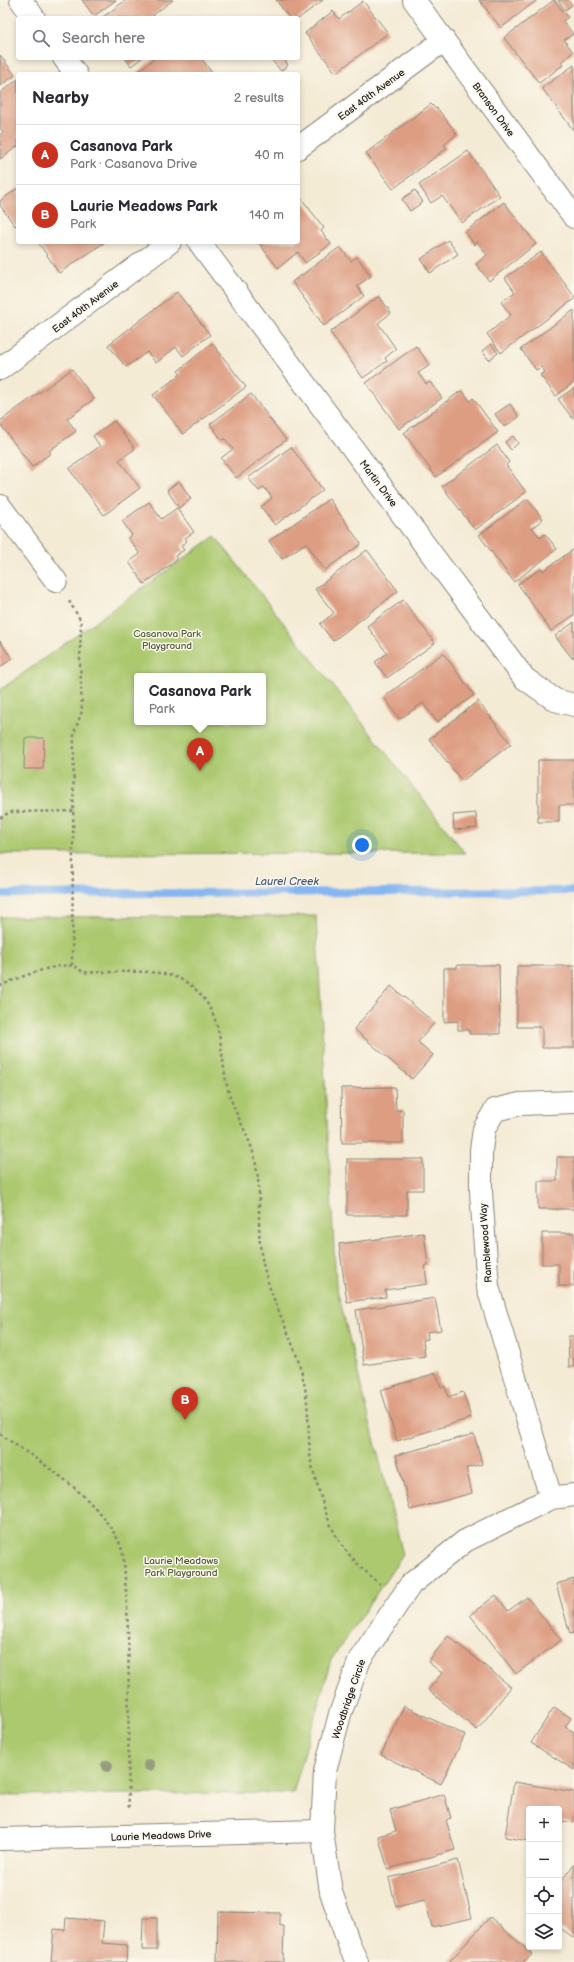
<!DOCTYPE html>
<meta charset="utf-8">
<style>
body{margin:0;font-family:"Balsamiq Sans",sans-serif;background:#f7f7f7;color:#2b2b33}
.controls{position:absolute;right:12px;bottom:12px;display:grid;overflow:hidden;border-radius:4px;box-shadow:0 2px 6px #0003}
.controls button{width:36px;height:36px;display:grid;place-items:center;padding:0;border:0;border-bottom:1px solid #e1e1e2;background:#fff;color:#2b2b33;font:20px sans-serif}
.you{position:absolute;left:362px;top:845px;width:14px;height:14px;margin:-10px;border:3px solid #fff;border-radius:50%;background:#1a73e8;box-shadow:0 0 0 6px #1a73e833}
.badge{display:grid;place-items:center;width:26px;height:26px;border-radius:50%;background:#c8321e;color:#fff;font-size:13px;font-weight:700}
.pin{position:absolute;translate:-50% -33px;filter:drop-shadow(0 1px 2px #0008)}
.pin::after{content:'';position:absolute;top:21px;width:14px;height:12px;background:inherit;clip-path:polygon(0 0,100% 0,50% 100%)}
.popup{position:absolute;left:134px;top:673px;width:132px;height:52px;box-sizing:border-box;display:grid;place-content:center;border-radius:4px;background:#fff;filter:drop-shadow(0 1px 3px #0005);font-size:13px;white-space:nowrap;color:#7c7c81}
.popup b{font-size:15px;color:#2b2b33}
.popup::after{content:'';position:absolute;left:50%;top:100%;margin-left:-8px;border:8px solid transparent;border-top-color:#fff}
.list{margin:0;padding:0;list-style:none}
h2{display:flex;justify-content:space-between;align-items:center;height:52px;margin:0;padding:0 16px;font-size:17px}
h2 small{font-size:13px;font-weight:400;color:#7c7c81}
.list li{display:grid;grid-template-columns:26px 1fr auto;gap:12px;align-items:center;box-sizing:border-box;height:60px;padding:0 16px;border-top:1px solid #e1e1e2}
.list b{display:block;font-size:15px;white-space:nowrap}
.list p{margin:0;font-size:13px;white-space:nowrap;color:#7c7c81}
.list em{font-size:13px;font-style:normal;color:#7c7c81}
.icon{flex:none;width:22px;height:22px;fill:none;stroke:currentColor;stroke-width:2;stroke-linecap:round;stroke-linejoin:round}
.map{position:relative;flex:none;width:574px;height:1962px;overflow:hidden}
.search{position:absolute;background:#fff;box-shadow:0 2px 6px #0003;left:16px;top:16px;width:284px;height:44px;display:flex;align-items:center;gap:10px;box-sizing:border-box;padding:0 14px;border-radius:4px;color:#7c7c81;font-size:15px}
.panel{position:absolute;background:#fff;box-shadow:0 2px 6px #0003;left:16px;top:72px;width:284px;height:172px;border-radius:4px}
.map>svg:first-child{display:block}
.green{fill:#acc970;stroke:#647246;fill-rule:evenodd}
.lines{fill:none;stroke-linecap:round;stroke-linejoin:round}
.stream{stroke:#86b6f1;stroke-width:8}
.building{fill:#dd9d82}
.minor-casing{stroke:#888478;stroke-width:24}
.tertiary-casing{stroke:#888478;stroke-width:24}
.path{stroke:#888478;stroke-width:2.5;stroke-dasharray:3 3;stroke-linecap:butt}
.minor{stroke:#fff;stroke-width:22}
.tertiary{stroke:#fff;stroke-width:22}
.tree{fill:#999b7f}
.labels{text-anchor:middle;stroke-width:3;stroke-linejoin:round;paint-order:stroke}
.street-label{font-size:10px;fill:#1c1c1c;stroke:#fbf7ec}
.park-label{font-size:10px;fill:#4e5939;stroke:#fbf7ec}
.water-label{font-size:11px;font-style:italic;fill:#465a71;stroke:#fbf7ec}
</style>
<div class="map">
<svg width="574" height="1962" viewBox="0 0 574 1962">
<rect width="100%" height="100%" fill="#fbf7ec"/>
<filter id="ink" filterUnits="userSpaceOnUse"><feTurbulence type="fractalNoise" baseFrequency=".025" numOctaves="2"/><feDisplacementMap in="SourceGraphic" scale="8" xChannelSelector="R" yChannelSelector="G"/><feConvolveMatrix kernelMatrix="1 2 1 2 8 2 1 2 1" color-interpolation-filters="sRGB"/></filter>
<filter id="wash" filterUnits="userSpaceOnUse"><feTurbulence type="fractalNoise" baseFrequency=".012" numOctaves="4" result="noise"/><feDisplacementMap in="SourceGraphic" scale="16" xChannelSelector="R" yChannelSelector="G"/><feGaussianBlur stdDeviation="0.9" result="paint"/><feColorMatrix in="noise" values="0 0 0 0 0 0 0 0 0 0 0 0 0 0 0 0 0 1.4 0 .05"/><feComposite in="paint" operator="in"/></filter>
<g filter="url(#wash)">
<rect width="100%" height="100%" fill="#f4ebd5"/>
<path class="green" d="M215 536 465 853 0 854V690ZM137 676H263V722H137Z
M316 916 336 1285 403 1555 331 1660 293 1793 0 1795V917Z"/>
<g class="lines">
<path class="stream" d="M0 894 574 891"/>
</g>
<g id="blocks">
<path class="building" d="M82 0H116L94 16Z
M126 0H173L153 15 155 18H102Z
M276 0H323L298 19 289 18Z
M479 0H537L501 28Z
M554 0 568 17 563 21 573 34 564 40 573 52 561 62 563 65 539 83 504 38Z
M558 0H568L572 5 565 10Z
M363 1 388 33 336 73 305 33 333 11 339 19Z
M0 55 15 75 0 86Z
M125 58H142L131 66Z
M155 58H201L213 74H137L136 73Z
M270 58H283L288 65 281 71Z
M574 65V131L542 88Z
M18 79V146L0 159V135L3 132 0 128V93Z
M431 104 436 109 437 108 457 134 444 145 447 148 393 189 366 153Z
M468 151 500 196 462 223 442 196 431 203 419 185Z
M18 188V224L15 226 0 205V201Z
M415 190 423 202 410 211 402 199Z
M301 198 324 228 321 231 331 244 305 263 298 252 278 268 258 242H298V200Z
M504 202 536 244 489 281 476 264 487 255 477 242 475 245 465 232Z
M448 240 458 254 430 273 421 259Z
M38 242H105L59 273Z
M340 247 351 261 357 257 371 276 357 286 364 296 324 326 292 282Z
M541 252 574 296V299L501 353 487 334 511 315 501 302 515 292 505 278Z
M177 292 210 335 183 356 176 347 156 363 147 352 126 367 108 345Z
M379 296 391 313 378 323 396 349 385 358 387 361 363 378 330 332Z
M574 310V382L556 396 540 375 545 372 541 367 536 370 521 349Z
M212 343 246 387 183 434 153 395 181 374 178 371Z
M491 344 498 353 489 360 482 351Z
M416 346 430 365 418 373 426 384 430 382 442 398 399 429 366 383Z
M72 369 94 399 67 419 76 431 49 451 51 453 32 467 0 424V421Z
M574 388V418L573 419 558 399Z
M462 390 470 401 473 398 498 432 436 477 404 433Z
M251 394 286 440 236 478 221 458 233 449 225 439 222 440 210 424Z
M510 404 519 417 504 427 495 414Z
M114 421 135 449 119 460 140 488 104 515 69 469 100 446 93 436Z
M513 436 518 443 511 450 505 442Z
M497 445 509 462 506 465 526 492 475 530 442 486Z
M291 447 323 490 275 525 261 507 272 498 264 487 259 491 248 478Z
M179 481 191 499 179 508 167 490Z
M329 499 361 544 325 570 306 543 282 559 269 541Z
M527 499 543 519 532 528 541 538 545 534 557 549 514 582 479 535Z
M149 502 161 519 177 508 194 532 185 538 187 541 181 546 184 550 175 556 177 560 144 584 129 562 140 554 128 538 132 535 122 521Z
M574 549V615L551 631 518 584 542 568 543 571Z
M367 550 398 591 333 641 320 624 334 613 315 589Z
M403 600 435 643 387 678 375 662 387 653 367 626Z
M574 622V657L572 658 555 636Z
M0 641 12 659 0 667Z
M443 653 474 695 437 722 423 703 400 719 384 697Z
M478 701 511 744 462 781 429 739Z
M25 738H44L43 769H24Z
M538 760H574V805H559V822H538Z
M476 813 477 828 454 830 453 815Z
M457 965H499L500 1034H469V1030H458V1021L444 1022V968H457Z
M517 966H574V1048H542V1027H517Z
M391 986 434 1023 418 1042 433 1055 412 1079 354 1029Z
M395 1087 396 1110H403V1143H342L341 1088Z
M557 1157H574V1209H538V1181H557Z
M347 1159H423V1190H407V1215H347Z
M424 1233 428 1265 425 1266 427 1284 385 1290 386 1297 347 1302 339 1244Z
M542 1233H574V1286H559V1264H542Z
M435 1298 441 1330 427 1332 428 1339 423 1340 425 1356 364 1365 356 1310Z
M568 1336H574V1367H569Z
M436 1373 441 1388 445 1386 448 1397 463 1392 471 1418 397 1441 381 1390Z
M474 1434 482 1464 466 1468 472 1493 410 1510 396 1455Z
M574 1579V1633L570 1634 556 1584Z
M496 1595 508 1611 527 1597 561 1640 516 1674 470 1615Z
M448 1636 511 1687 477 1730 428 1690 442 1673 428 1662Z
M404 1706 465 1735 441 1784 381 1755Z
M554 1707 571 1718 565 1727 574 1732V1770L531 1743Z
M514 1782 574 1792V1823L562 1821 559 1836V1809H529V1841L505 1837Z
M444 1794 451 1818 446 1820 455 1850 388 1869 378 1836 396 1831 390 1810Z
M458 1860 472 1918 432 1927 425 1900 396 1907 389 1878Z
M574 1864V1938L559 1927V1884Z
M218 1912 280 1913V1926H284L283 1962H217Z
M490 1917 532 1954 525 1962H449Z
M66 1918 104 1921 102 1943 127 1945 126 1962H51L54 1929 65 1930Z
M143 1918H157V1950H142Z"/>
</g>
</g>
<g filter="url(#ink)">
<use href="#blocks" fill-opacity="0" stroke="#888478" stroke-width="1"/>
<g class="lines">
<g class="minor-casing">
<path id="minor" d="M21 0 34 18
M414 0 574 217
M64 58 76 74
M298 148 444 40
M199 242 524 678 555 700 574 705
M0 369 170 242
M0 506 56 581
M551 1498 488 1287 481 1192V1150L484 1129 495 1110 520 1104 574 1102
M357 1962 350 1947 331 1892 322 1831 325 1771 340 1714 360 1659 411 1584 465 1541 551 1498 574 1495"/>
</g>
<g class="tertiary-casing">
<path id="tertiary" d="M0 1839 322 1831"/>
</g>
<path class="path" d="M69 601 81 621 80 659 82 711 74 733 72 965
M0 818 10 812 74 811
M0 986C14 979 58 962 73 966 77 967 80 971 84 972 89 973 96 972 101 972 133 973 169 966 194 988 225 1015 219 1054 228 1090 235 1116 252 1139 256 1165 262 1196 256 1227 262 1258 269 1300 294 1337 303 1378 309 1403 308 1428 310 1454 311 1465 315 1476 318 1487 331 1535 342 1552 380 1584
M0 1434C43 1464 90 1491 117 1538 126 1553 124 1574 126 1591 131 1664 127 1737 129 1810"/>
<use href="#minor" class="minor"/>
<use href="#tertiary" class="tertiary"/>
</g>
<g class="tree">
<circle cx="149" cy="1765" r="6"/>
<circle cx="107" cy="1766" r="6"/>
</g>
</g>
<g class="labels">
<g class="street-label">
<text transform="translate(371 94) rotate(-36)" y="4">East 40th Avenue</text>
<text transform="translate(494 109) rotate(54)" y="4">Branson Drive</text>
<text transform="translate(85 306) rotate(-37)" y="4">East 40th Avenue</text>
<text transform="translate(379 483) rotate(53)" y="4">Martin Drive</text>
<text transform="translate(485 1243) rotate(-94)" y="4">Ramblewood Way</text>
<text transform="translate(348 1699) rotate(-71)" y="4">Woodbridge Circle</text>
<text transform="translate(161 1835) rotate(-2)" y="4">Laurie Meadows Drive</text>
</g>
<g class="park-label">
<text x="167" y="637">Casanova Park<tspan x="167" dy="12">Playground</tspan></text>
<text x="181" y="1564">Laurie Meadows<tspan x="181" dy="12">Park Playground</tspan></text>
</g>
<g class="water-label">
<text x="287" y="885">Laurel Creek</text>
</g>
</g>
</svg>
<div class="controls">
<button>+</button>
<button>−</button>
<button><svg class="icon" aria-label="locate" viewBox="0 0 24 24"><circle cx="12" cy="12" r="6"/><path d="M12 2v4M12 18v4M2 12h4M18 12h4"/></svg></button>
<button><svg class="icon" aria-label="layers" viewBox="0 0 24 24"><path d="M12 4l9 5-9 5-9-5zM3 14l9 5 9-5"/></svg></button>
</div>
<div class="you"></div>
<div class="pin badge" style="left:200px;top:771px">A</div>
<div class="popup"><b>Casanova Park</b>Park</div>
<div class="pin badge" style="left:185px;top:1420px">B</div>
<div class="search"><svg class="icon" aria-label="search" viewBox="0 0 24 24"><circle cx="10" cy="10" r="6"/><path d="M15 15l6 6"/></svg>Search here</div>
<section class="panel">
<h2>Nearby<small>2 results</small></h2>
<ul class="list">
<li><span class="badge">A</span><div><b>Casanova Park</b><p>Park · Casanova Drive</p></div><em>40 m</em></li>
<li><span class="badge">B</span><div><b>Laurie Meadows Park</b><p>Park</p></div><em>140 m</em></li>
</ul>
</section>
</div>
